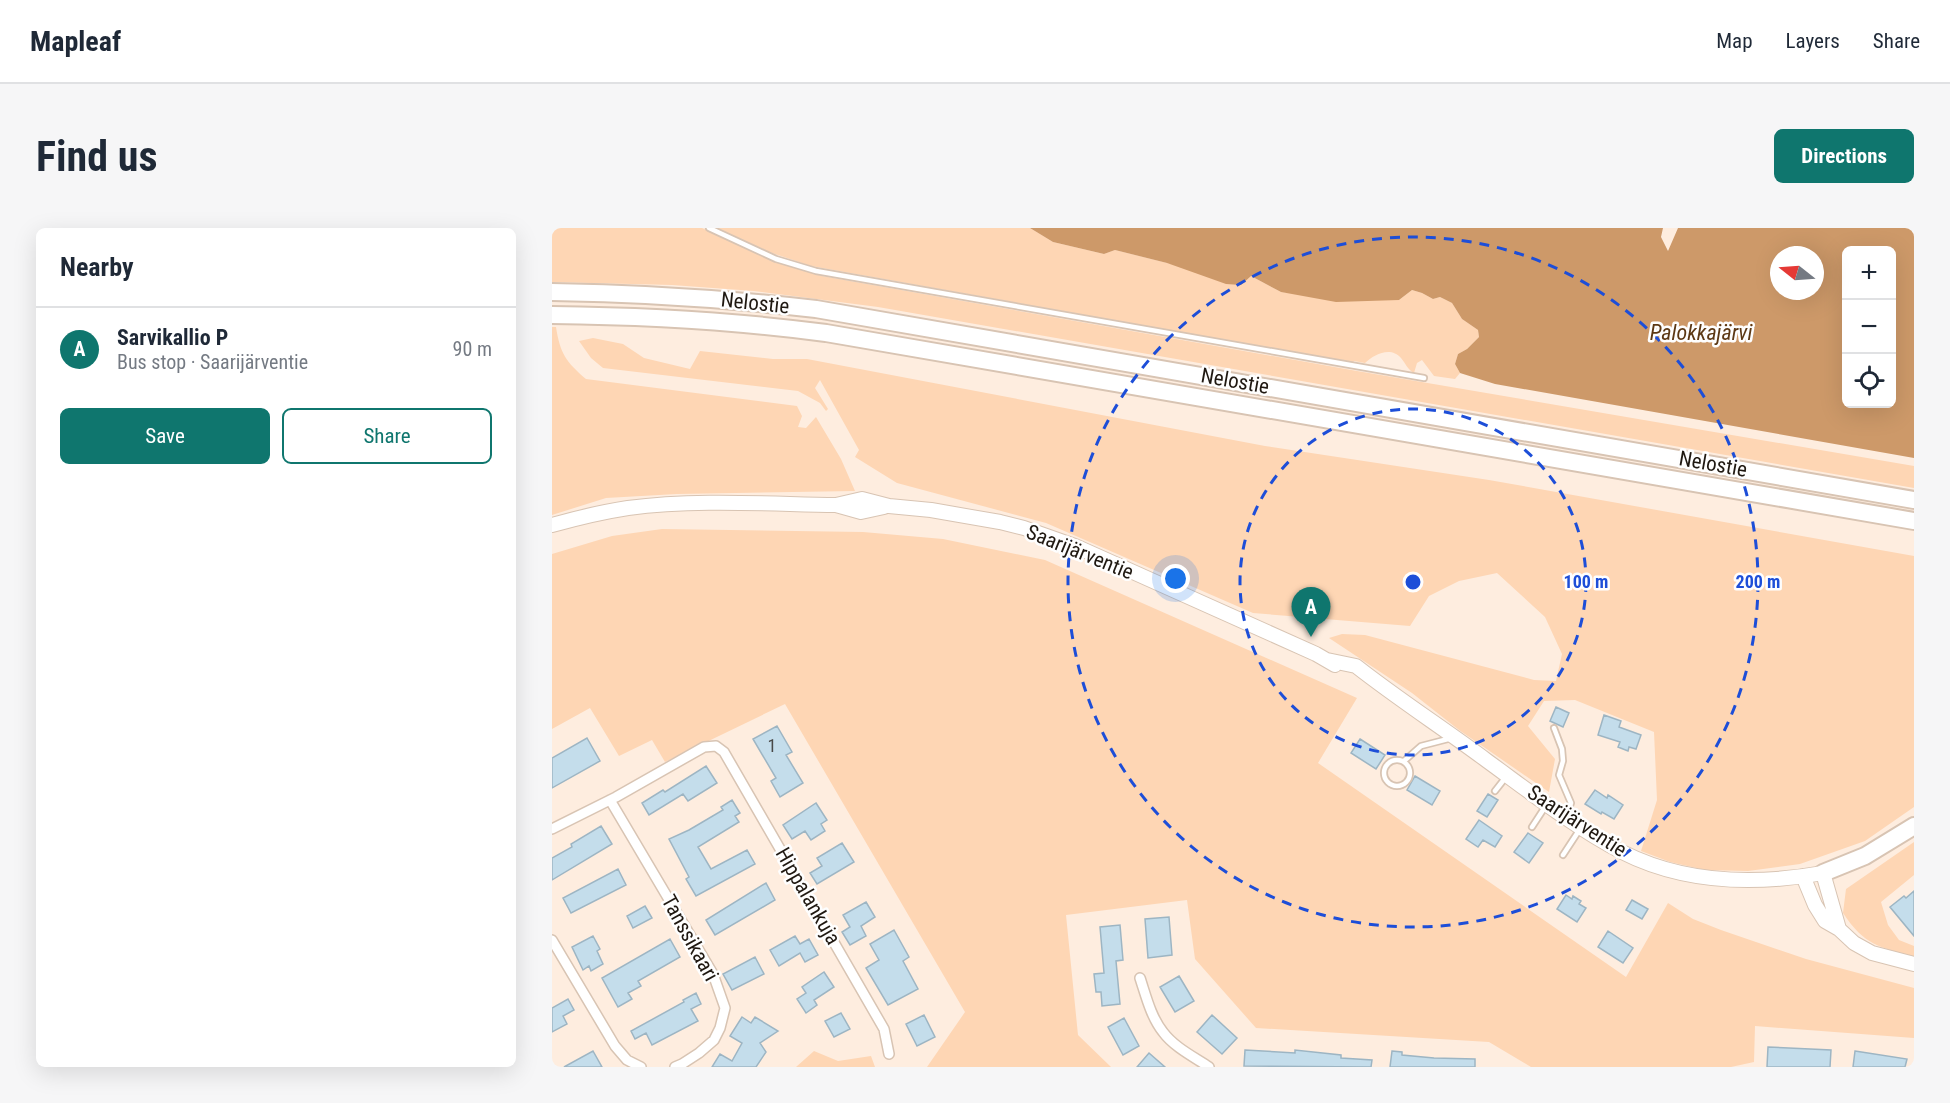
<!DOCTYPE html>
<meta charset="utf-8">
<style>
body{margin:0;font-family:"Roboto Condensed",sans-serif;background:#f6f6f7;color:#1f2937}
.controls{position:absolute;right:18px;top:18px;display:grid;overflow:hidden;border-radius:9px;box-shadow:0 6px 24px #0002}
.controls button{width:54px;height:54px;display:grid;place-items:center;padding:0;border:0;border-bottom:2px solid #e0e1e3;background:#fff;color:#1f2937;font:30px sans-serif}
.compass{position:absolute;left:1218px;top:18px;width:54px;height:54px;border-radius:50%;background:#fff;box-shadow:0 6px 24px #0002;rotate:287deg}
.you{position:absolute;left:624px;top:351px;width:21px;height:21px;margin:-15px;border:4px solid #fff;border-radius:50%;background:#1a73e8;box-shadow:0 0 0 9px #1a73e833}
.badge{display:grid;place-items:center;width:39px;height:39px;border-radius:50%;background:#0f766e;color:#fff;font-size:20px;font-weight:700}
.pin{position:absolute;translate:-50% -50px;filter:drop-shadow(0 2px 3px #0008)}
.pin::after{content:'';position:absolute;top:32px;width:21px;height:18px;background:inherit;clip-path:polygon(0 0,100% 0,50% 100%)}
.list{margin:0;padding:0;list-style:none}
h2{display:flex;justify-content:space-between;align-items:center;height:78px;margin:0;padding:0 24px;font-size:26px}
h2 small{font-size:20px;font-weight:400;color:#747a83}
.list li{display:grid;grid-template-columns:39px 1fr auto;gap:18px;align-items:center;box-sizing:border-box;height:84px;padding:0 24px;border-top:2px solid #e0e1e3}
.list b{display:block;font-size:22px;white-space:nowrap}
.list p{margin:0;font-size:20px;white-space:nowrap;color:#747a83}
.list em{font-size:20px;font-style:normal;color:#747a83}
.actions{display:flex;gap:12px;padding:18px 24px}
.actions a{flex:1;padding:14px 0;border:2px solid #0f766e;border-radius:9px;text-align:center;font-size:21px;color:#0f766e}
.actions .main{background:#0f766e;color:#fff}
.icon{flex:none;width:33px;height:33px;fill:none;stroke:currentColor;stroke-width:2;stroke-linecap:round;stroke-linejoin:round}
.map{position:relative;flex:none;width:1362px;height:839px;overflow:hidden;border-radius:9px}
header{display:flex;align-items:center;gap:36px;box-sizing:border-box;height:84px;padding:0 30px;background:#fff;border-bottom:2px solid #e0e1e3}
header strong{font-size:28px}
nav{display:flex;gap:33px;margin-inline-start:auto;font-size:21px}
.intro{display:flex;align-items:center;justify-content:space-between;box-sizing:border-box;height:144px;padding:0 36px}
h1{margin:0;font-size:42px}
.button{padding:15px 27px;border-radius:9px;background:#0f766e;color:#fff;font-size:21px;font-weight:700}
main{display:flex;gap:36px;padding:0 36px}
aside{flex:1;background:#fff;border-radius:9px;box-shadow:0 6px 24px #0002}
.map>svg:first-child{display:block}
.green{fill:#fed6b4}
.water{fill:#cd9969;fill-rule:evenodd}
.building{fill:#c4ddeb;stroke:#9db5c3;stroke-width:1.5}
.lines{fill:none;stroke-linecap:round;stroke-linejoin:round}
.lane-casing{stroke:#d8c4b3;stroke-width:8}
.street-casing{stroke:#d8c4b3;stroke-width:12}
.secondary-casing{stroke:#d8c4b3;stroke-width:16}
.highway-casing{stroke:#d8c4b3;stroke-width:20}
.lane{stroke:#fff;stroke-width:4.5}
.street{stroke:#fff;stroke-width:9}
.secondary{stroke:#fff;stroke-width:14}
.highway{stroke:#fff;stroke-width:16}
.ring{fill:none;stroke:#1d4ed8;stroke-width:3;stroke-dasharray:10 8}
.labels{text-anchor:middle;stroke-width:5;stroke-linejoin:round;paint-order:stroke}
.number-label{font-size:18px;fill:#484948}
.street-label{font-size:21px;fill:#1f1811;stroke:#fefefe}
.water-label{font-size:22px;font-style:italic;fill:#5c3814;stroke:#fefefe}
.centre{fill:#1d4ed8;stroke:#fefefe;stroke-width:3}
.ring-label{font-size:18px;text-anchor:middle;font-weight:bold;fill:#1d4ed8;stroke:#fefefe;stroke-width:5;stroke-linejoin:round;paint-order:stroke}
</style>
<header>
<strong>Mapleaf</strong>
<nav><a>Map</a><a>Layers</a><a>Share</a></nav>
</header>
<div class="intro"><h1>Find us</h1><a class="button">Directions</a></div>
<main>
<aside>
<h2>Nearby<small></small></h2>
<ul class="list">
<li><span class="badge">A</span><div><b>Sarvikallio P</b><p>Bus stop · Saarijärventie</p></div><em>90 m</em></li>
</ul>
<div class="actions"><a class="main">Save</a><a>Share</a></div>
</aside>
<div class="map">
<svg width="1362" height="839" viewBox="0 0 1362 839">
<rect width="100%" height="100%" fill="#feeddf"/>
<path class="green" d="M0 0H150L223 34 270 48 805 143 1362 238V260L326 79 202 63 120 57 0 54Z
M164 0H478L501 14 552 26 563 22 615 35 699 48 729 64 817 72H847L860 62 870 65 881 71 888 69 900 75 910 91 926 102 927 109 915 121 906 126 903 136 908 145 903 151 882 148 870 132 865 135 862 145C855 141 854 136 849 130 839 118 822 126 813 135L802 133 801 135 259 38 220 25Z
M0 99H4C8 125 14 134 34 151L245 178 250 188 246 199 254 200 264 189 289 231 303 263 125 266 54 270 0 287Z
M41 110 71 116 92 130 138 141 148 123 221 131H255L713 218 937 252 1362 328V579L1313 613 1248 636 1196 643 1153 642 1118 634 1089 623 1105 572 1102 504 1023 472 992 473 976 498 1003 531 997 564 907 502 860 465 777 410 790 406 813 407 982 452 1004 453 1010 426 993 389 945 345 907 353 877 368 858 398 701 385 494 295 345 255 303 229 307 222 268 152 263 160 276 181 274 183 268 175 246 163 51 140 39 130 27 113Z
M110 301 311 304 391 311 493 332 805 470 766 535 1074 749 1116 675 1141 691 1169 702 1254 731 1362 760V810L1203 798 1202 834 1179 839H979L937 814 704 800 643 731 635 672 514 687 526 807 559 839H375L413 784 233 476 113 534 100 512 67 528 38 480 0 501V326L60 308Z
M1362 614V647L1329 674 1336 697 1347 712 1362 718V729C1326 718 1313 718 1291 685L1294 661Z
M262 823 286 833 319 828 323 839H244Z"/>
<path class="water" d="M478 0H1111L1109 9 1116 23 1126 0H1362V230L943 156 908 145 903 136 906 126 915 121 927 109 926 102 910 91 900 75 888 69 881 71 870 65 860 62 847 72 784 74 729 64 699 48 689 57 674 56 615 35 563 22 552 26 501 14ZM1294 22H1340V176H1294ZM1227 27H1263V63H1227Z"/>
<path class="building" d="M1004 479 1017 485 1011 499 998 493Z
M1052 487 1069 493 1067 499 1089 507 1084 521 1077 519 1076 523 1066 519 1068 514 1046 507Z
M225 498 240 524 234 527 251 555 228 569 219 553 224 550 201 511Z
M35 510 48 533 0 560V530Z
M808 511 833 527 824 541 799 525Z
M154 538 165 555 136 573 131 566 97 587 90 575 111 562 113 564Z
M863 548 888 563 880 577 855 562Z
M1043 562 1055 570 1056 567 1071 577 1062 591 1050 584 1049 586 1033 576Z
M936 566 946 572 935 589 925 583Z
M180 572 188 585 183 588 187 594 146 619 159 641 195 622 203 636 144 668 134 651 137 649 117 611 137 602 171 582 169 579Z
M264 575 275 592 269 596 273 603 259 612 253 603 240 611 231 597Z
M927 592 950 608 943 619 931 612 926 619 914 611Z
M49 598 60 616 0 652V630L20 619 19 616Z
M976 605 991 615 977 635 962 624Z
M290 615 302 634 265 656 258 645 270 638 265 630Z
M66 641 74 657 19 685 11 670Z
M214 655 223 672 163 707 154 692Z
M1362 663V708L1338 679 1352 668 1354 670Z
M1014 667 1020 671 1021 668 1029 673 1027 676 1034 680 1025 694 1005 681Z
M1080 672 1096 681 1090 691 1074 682Z
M314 674 323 689 309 698 314 708 298 717 290 704 298 699 291 687Z
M93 678 100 690 81 700 75 688Z
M617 689 620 727 596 730 593 691Z
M568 697 571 732 564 733 568 776 550 778 549 764H544L542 746 552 745 548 699Z
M342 702 357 729 351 733 366 761 336 777 314 740 327 732 318 716Z
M1056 703 1081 720 1071 735 1046 719Z
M41 708 48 721 45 723 51 736 39 743 37 738 31 742 20 719Z
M243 708 248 716 257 711 266 727 253 734 248 725 227 738 218 722Z
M118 711 128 729 86 753 89 758 76 765 80 771 66 779 50 750Z
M203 729 212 746 180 762 171 746Z
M272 744 282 759 262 772 265 777 254 785 245 771 254 765 250 759Z
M627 748 642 773 623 784 608 759Z
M144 765 149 776 139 781 146 793 100 817 94 805 83 811 79 803 132 774 131 772Z
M16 771 22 782 11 788 15 796 0 804V780Z
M289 785 298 801 282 809 273 793Z
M372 787 383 809 365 818 354 796Z
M660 787 685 810 670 826 645 804Z
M190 789 199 795 203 789 226 803 208 815 214 824 204 839H160L168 826 180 833 190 815 178 808Z
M572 790 587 818 571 827 556 799Z
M1216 819 1279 822 1278 839H1215Z
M693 822 743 825V822L789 827V830L820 832 819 839 692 838Z
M41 823 50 839H12Z
M840 823 850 824V827L882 830 923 831V839H838Z
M1303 823 1355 831 1353 839H1301Z
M597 825 613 839H585Z"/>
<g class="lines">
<g class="lane-casing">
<path id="lane" d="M157 0 224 31 264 43 872 150
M1002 500 1010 521 1011 533 1007 547 1019 575 1015 587
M832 545a13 13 0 1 1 26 0a13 13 0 1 1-26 0Z
M852 533 869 518 900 510
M943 563 954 549
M980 599 993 579
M1011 627 1028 601"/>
</g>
<g class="street-casing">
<path id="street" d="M58 572 161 746 173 780 168 800 162 812 147 825 130 836 123 839
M0 601 64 569 152 519 164 518 172 524 332 801 337 826
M0 712 63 818 75 832 89 839
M588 750C594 768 599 789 611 804 622 819 642 829 657 839"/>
</g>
<g class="secondary-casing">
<path id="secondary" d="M284 277 310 271 337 278 379 282 448 294 472 300 523 318 764 426 783 437
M0 297C25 290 50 284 76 280 145 271 215 276 284 277L309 284 332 279
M775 432 804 438C846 471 891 500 934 532 978 564 1022 599 1070 624 1133 656 1204 657 1271 645L1287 701
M1251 648 1263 677 1273 693 1287 701 1302 715 1320 725 1362 736"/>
</g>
<g class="highway-casing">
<path id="highway" d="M0 64C89 65 176 71 264 81L1362 272
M0 87C92 88 183 93 274 105L1362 293
M1271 645 1313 628 1362 598"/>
</g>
<use href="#lane" class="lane"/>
<use href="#street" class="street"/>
<use href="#secondary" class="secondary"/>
<use href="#highway" class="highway"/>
</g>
<g class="ring">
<circle cx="861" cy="354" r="173"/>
<circle cx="861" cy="354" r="345"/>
</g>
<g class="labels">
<g class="number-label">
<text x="220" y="524">1</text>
</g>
<g class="street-label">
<text transform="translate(203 75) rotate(6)" y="7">Nelostie</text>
<text transform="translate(683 153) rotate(10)" y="7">Nelostie</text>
<text transform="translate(1161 236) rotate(10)" y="7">Nelostie</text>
<text transform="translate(528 324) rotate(22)" y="7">Saarijärventie</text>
<text transform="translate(1025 593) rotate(33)" y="7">Saarijärventie</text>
<text transform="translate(256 668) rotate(60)" y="7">Hippalankuja</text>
<text transform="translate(138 710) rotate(61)" y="7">Tanssikaari</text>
</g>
<g class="water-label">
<text x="1149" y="112">Palokkajärvi</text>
</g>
</g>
<circle cx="861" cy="354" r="9" class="centre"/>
<g class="ring-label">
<text x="1034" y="360">100 m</text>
<text x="1206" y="360">200 m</text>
</g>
</svg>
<div class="controls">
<button>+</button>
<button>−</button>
<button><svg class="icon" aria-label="locate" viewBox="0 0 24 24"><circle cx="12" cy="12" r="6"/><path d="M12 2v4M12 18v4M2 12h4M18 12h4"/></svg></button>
</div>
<svg class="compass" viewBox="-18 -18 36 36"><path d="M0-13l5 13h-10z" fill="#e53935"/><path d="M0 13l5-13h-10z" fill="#747a83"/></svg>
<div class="you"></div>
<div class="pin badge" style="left:759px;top:409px">A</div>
</div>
</main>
